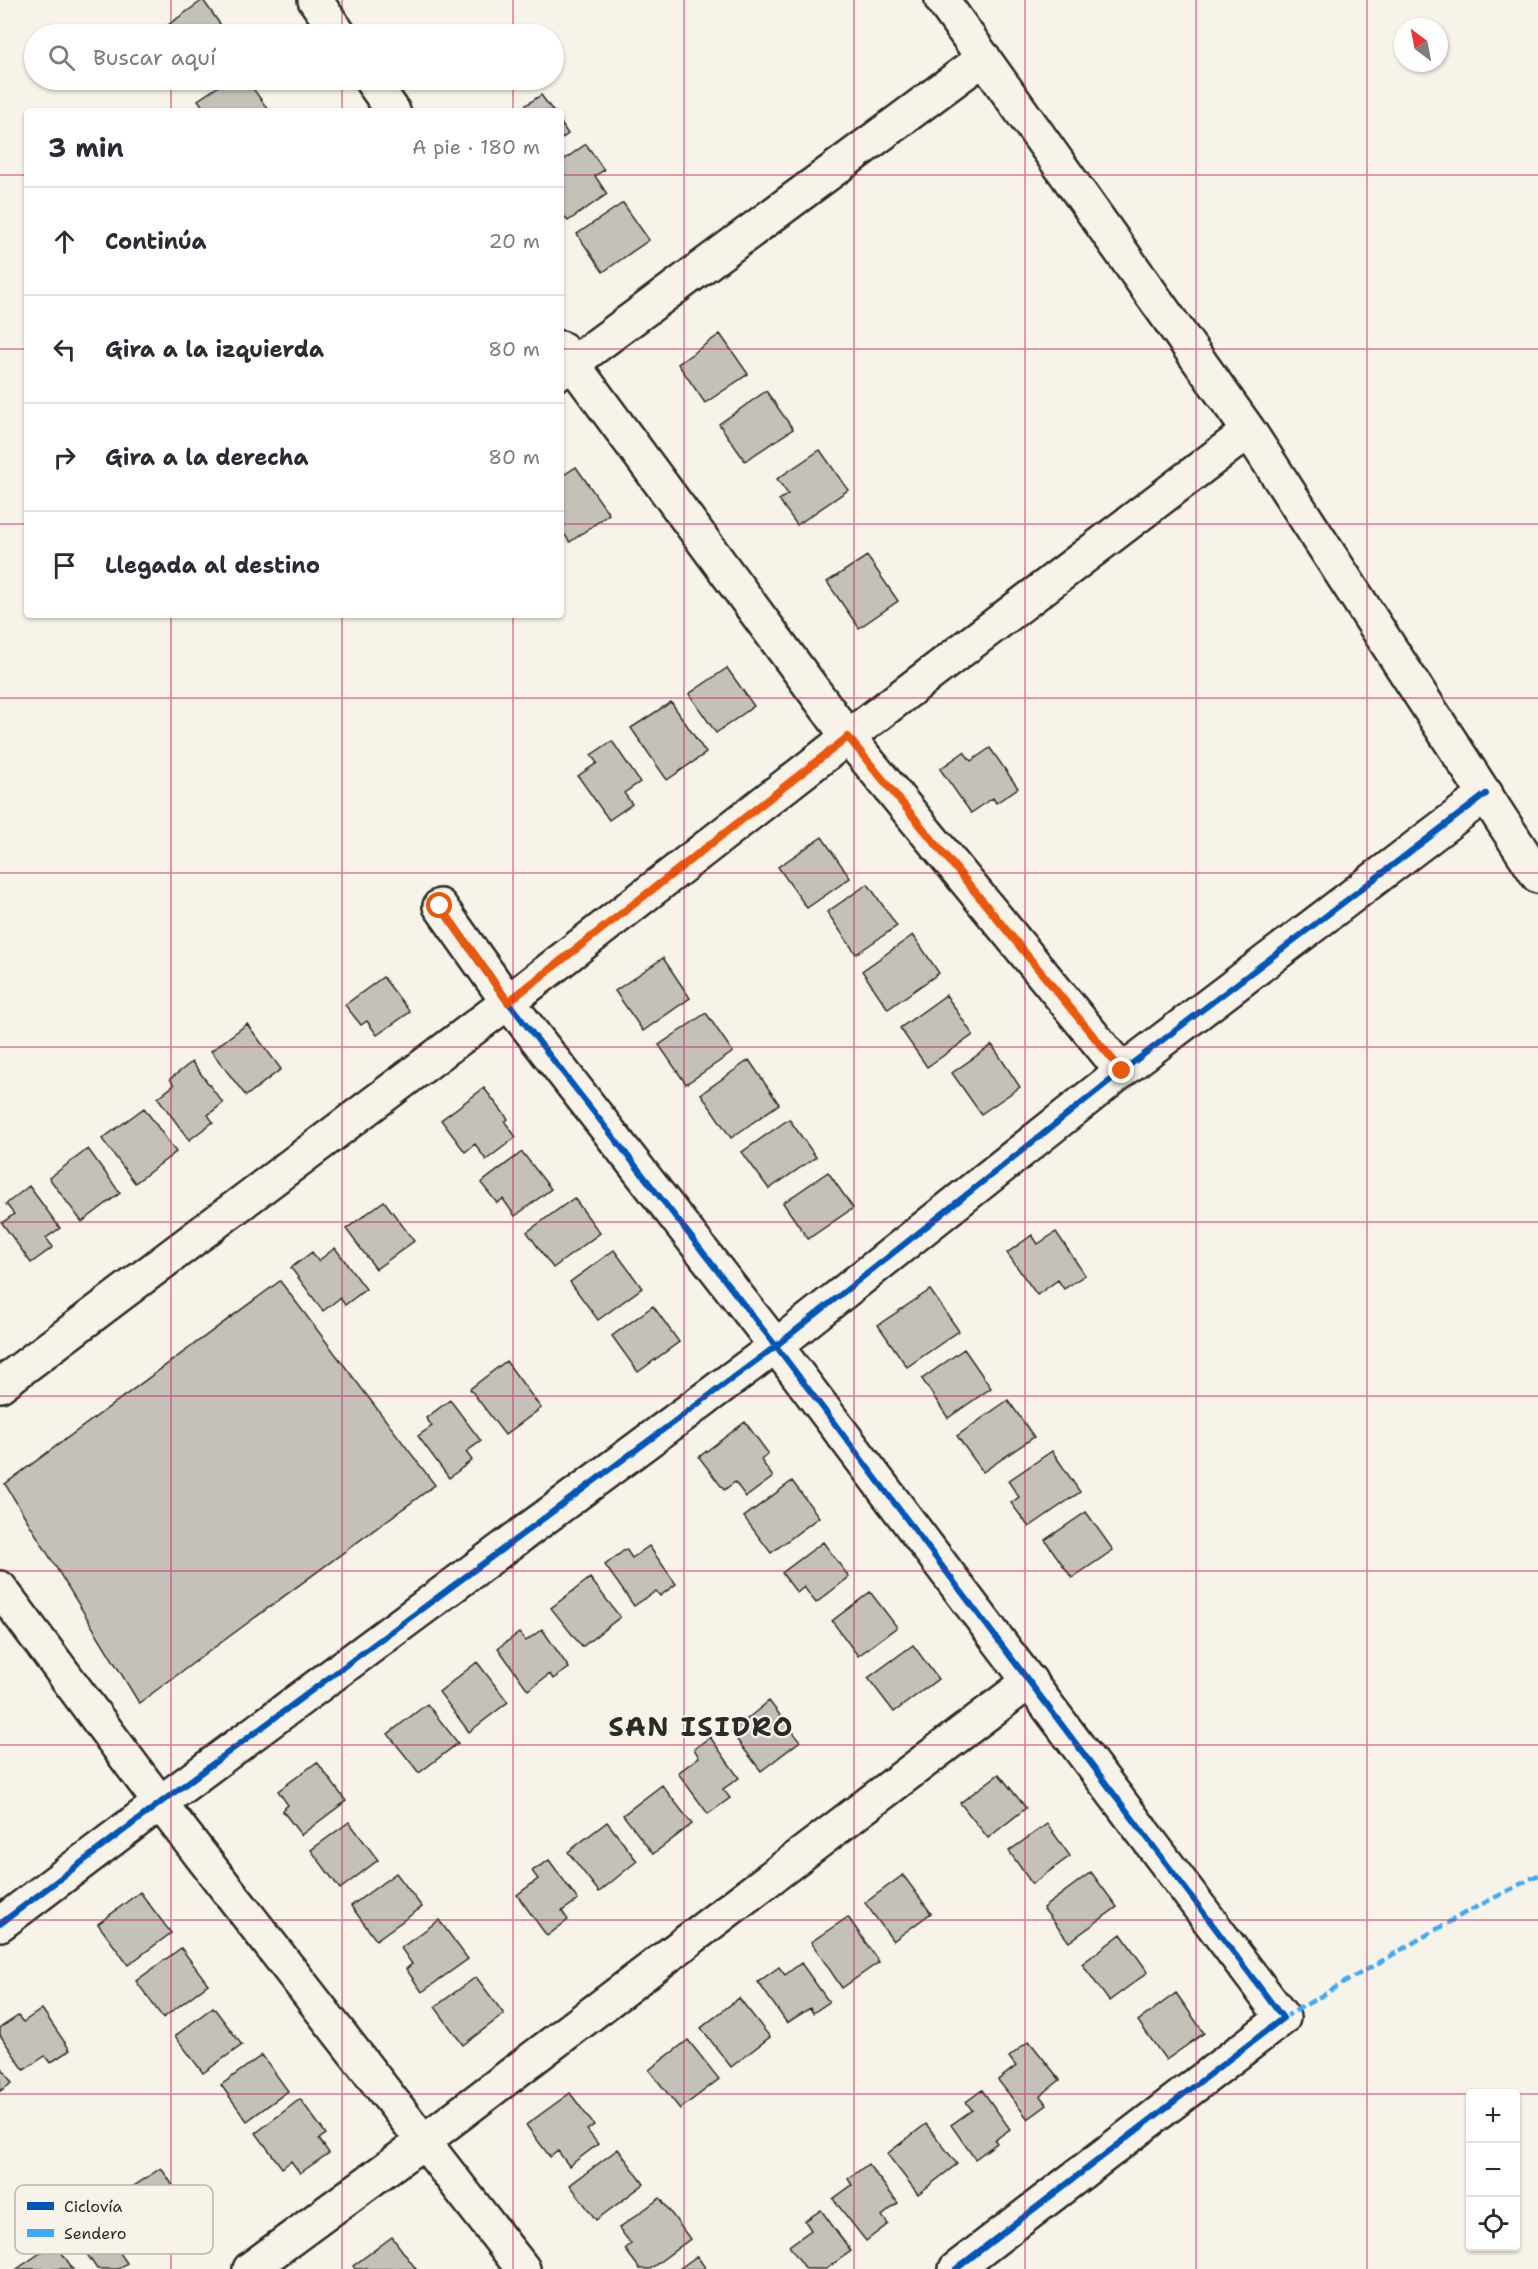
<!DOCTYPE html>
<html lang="es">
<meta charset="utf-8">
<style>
body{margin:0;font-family:"Shantell Sans",sans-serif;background:#f7f7f7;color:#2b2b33}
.controls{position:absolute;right:18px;bottom:18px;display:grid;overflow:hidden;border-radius:6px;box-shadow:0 2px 4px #0004}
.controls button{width:54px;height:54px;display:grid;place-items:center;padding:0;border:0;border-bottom:2px solid #e1e1e2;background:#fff;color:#2b2b33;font:30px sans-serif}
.compass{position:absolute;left:1394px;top:18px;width:54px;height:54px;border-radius:50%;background:#fff;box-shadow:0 2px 4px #0004;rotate:328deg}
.stop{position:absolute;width:18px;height:18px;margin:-14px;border:4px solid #ea580c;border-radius:50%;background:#fff}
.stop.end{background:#ea580c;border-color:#fff;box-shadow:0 2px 6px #0008}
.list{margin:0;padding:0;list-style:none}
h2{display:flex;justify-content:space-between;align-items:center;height:78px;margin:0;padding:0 24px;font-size:26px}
h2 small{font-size:20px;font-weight:400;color:#7c7c81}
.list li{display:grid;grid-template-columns:39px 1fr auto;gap:18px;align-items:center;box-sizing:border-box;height:108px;padding:0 24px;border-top:2px solid #e1e1e2}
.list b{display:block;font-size:22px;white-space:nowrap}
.list em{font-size:20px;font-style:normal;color:#7c7c81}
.icon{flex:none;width:33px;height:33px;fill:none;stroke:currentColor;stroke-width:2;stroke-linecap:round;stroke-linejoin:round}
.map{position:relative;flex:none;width:1538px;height:2269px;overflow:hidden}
.search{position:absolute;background:#fff;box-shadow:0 2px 4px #0004;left:24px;top:24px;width:540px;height:66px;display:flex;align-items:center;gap:15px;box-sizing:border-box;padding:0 21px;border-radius:33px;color:#7c7c81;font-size:22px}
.panel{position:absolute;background:#fff;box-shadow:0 2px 4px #0004;left:24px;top:108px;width:540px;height:510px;border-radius:6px}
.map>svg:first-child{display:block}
.building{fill:#c4c1b9;stroke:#2b2b2b;stroke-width:1.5}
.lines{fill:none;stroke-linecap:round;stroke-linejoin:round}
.minor-casing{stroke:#2b2b2b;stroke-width:38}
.minor{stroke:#f7f3e8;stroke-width:33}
.quiet{stroke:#3fa9f5;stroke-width:4.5;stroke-dasharray:9 4.5;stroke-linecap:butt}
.cycleway-casing{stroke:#f7f3e8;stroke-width:10}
.cycleway{stroke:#0057b8;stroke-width:6}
.route{stroke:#ea580c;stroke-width:8}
.grid{fill:none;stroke:#c2185b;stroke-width:1.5;stroke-opacity:0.55}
.labels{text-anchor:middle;stroke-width:4.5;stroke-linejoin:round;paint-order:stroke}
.district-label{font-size:27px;font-weight:bold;letter-spacing:1.5px;fill:#2b2b2b;stroke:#f7f3e8}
.key{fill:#f7f3e8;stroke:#bab7af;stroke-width:1.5}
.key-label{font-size:16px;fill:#2b2b2b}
</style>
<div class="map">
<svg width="1538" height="2269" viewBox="0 0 1538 2269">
<rect width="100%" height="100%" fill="#f7f3e8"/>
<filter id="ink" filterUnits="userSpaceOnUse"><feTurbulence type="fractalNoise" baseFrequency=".0167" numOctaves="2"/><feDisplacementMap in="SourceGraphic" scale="12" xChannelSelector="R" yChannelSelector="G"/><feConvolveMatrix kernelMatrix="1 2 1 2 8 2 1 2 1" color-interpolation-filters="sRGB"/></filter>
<g filter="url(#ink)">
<path class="building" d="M203 0 227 34H159L157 33Z
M228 80H247L269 111H206L198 100Z
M541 95 553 111H517Z
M561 123 568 134 561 139Z
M586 144 604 170 595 176 607 194 568 221 561 212V162Z
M623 203 649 240 603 272 577 234Z
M720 334 748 374 705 403 678 364Z
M766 391 793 429 745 461 719 424Z
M820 450 848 490 797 525 779 500 788 494 777 479Z
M576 467 609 514 570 542 561 530V477Z
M867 556 898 601 859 628 827 582Z
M727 668 754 706 716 733 689 694Z
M671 702 706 753 667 780 631 728Z
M612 741 640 782 624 793 632 804 609 820 578 776 597 763 591 755Z
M990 748 1018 788 996 803 993 798 971 813 940 769 964 752 971 761Z
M822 837 850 878 807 908 778 867Z
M868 884 897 926 856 954 827 912Z
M913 935 939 973 888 1009 862 971Z
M663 958 690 998 643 1031 615 991Z
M383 977 410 1012 377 1035 367 1021 361 1025 345 1005Z
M946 995 973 1035 927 1067 900 1028Z
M706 1013 733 1052 686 1084 659 1045Z
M247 1024 281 1069 246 1096 211 1051Z
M992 1045 1020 1087 981 1114 952 1073Z
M749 1060 779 1104 731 1138 701 1094Z
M192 1062 223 1103 208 1115 213 1122 189 1140 158 1098 174 1085 170 1079Z
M484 1088 508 1119 505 1122 516 1137 486 1160 475 1144 465 1152 441 1120Z
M144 1108 176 1152 135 1183 102 1139Z
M789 1119 816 1157 769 1189 742 1152Z
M88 1149 120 1193 82 1222 49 1178Z
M522 1152 551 1189 515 1216 503 1199 497 1203 481 1183Z
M828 1172 853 1208 808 1239 783 1203Z
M29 1186 60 1228 46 1238 53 1247 31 1263 2 1223 14 1214 6 1204Z
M574 1198 600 1233 553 1268 527 1232Z
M384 1201 414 1241 376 1269 346 1229Z
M1056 1232 1085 1275 1064 1289 1058 1280 1037 1295 1007 1253 1032 1235 1038 1244Z
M335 1248 366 1289 345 1305 340 1298 323 1311 291 1268 312 1252 318 1261Z
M614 1250 642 1288 598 1320 570 1282Z
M280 1281 435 1485 139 1703 5 1484Z
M930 1290 959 1331 907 1367 878 1325Z
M653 1306 679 1342 638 1372 612 1336Z
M964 1349 991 1388 948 1418 922 1379Z
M506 1361 541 1408 505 1435 470 1389Z
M450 1400 481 1441 466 1452 472 1460 449 1478 418 1436 432 1426 426 1418Z
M1008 1400 1034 1437 983 1472 957 1436Z
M745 1422 768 1453 761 1460 773 1477 746 1497 735 1482 724 1490 699 1457Z
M1052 1451 1080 1492 1029 1527 1011 1503 1019 1497 1008 1481Z
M792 1481 819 1517 771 1553 744 1517Z
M1086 1512 1113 1550 1072 1578 1045 1540Z
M823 1542 849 1577 816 1603 804 1587 797 1593 782 1573Z
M649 1546 676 1584 660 1596 656 1591 634 1606 605 1565 626 1549 632 1558Z
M590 1578 620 1617 582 1647 551 1608Z
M870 1592 897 1627 858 1656 832 1621Z
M542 1629 569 1668 553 1679 550 1674 528 1690 498 1648 519 1633 526 1641Z
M913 1645 938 1679 894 1712 868 1678Z
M477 1662 508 1702 469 1732 439 1692Z
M769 1701 800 1741 761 1771 731 1732Z
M427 1704 458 1743 419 1773 388 1734Z
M710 1737 739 1778 723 1789 730 1798 708 1814 678 1773 699 1757 694 1749Z
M317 1762 346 1801 301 1835 282 1810 288 1805 278 1791Z
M999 1774 1026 1808 988 1838 960 1803Z
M662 1785 692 1824 653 1854 623 1815Z
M349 1822 378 1860 340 1889 311 1850Z
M607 1822 637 1861 599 1892 568 1852Z
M1047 1824 1070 1856 1032 1884 1009 1851Z
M549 1860 578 1900 562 1911 568 1920 547 1936 517 1895 538 1879 532 1871Z
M1091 1872 1117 1907 1069 1942 1043 1908Z
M396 1873 422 1907 376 1940 351 1906Z
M903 1875 931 1913 893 1941 865 1903Z
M140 1892 171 1933 128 1965 98 1924Z
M848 1917 879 1962 842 1988 811 1942Z
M439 1920 468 1959 422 1992 406 1969 412 1964 401 1948Z
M1121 1934 1148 1972 1109 2001 1082 1964Z
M181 1948 208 1984 163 2018 136 1981Z
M801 1963 829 2002 813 2013 810 2008 787 2023 758 1982 779 1967 785 1975Z
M476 1977 504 2014 463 2045 435 2007Z
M1176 1993 1204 2033 1166 2060 1138 2021Z
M739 1998 770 2037 731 2067 701 2028Z
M213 2007 242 2045 203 2073 175 2036Z
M42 2009 70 2050 50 2063 45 2056 24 2070 0 2035V2028L18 2016 23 2022Z
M688 2040 719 2079 680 2109 649 2070Z
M1029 2041 1060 2080 1040 2096 1047 2105 1028 2119 998 2080 1016 2066 1009 2057Z
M262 2055 288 2091 247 2121 221 2085Z
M0 2065 12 2083 0 2091Z
M982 2090 1010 2129 995 2140 997 2143 975 2159 951 2125 972 2110 966 2102Z
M570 2093 594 2125 587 2130 598 2144 569 2166 558 2151 550 2157 526 2125Z
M300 2099 326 2134 319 2139 329 2153 300 2173 291 2161 282 2168 256 2133Z
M926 2124 957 2164 918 2194 887 2154Z
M618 2149 644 2184 596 2220 570 2185Z
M868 2164 898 2203 882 2216 888 2224 866 2241 833 2199 852 2185 848 2179Z
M161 2168 190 2211 155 2235 125 2192Z
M104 2198 134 2244 120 2253 127 2263 118 2269H97L72 2232 87 2221 81 2214Z
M660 2198 690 2239 650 2269H640L625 2249 631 2244 619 2228Z
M821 2210 851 2251 826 2269H806L789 2246 811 2230 805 2221Z
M392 2237 416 2269H355L353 2266Z
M55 2243 73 2269H17Z
M697 2256 706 2269H679Z"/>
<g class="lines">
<g class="minor-casing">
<path id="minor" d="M315 0 339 34
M942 0 1249 431 1538 876
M371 80 393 111
M561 348 848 737 1122 1071
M561 372 984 58
M440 906 508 1002 776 1346 1283 2018 956 2269
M0 1385 508 1002 848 737 1249 431
M0 1588 160 1803 523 2269
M0 1924 160 1803 776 1346 1122 1071 1486 794
M250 2269 424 2141 1030 1681"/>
</g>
<use href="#minor" class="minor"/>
<path class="quiet" d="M1283 2018 1463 1914 1538 1875"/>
<g class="cycleway-casing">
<path id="cycleway" d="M440 906 508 1002 776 1346 1283 2018 956 2269
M0 1924 160 1803 776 1346 1122 1071 1486 794"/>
</g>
<use href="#cycleway" class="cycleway"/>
</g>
</g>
<g class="lines" filter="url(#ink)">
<path class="route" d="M440 906 508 1002 848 737 1122 1071"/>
</g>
<path class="grid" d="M171 0V34M342 0V34M513 0V34M684 0V2269M854 0V2269M1025 0V2269M1196 0V2269M1367 0V2269M171 80V111M342 80V111M513 80V111M0 175H27M561 175H1538M0 349H27M561 349H1538M0 524H27M561 524H1538M171 615V2269M342 615V2269M513 615V2269M0 698H1538M0 873H1538M0 1047H1538M0 1222H1538M0 1396H1538M0 1571H1538M0 1745H1538M0 1920H1538M0 2094H1470M1516 2094H1538"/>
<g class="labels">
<g class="district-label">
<text x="701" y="1736">SAN ISIDRO</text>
</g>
</g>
<rect x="15" y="2185" width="198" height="69" rx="9" class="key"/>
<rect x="27" y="2202" width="27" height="8" fill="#0057b8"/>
<rect x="27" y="2229" width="27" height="8" fill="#3fa9f5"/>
<g class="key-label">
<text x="64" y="2212">Ciclovía</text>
<text x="64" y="2239">Sendero</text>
</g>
</svg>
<div class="controls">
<button>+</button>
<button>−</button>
<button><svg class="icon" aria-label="locate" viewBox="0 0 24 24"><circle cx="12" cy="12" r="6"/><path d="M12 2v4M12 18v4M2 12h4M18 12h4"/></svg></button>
</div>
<svg class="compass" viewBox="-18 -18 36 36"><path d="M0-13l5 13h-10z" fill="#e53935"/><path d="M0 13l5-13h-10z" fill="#7c7c81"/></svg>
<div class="stop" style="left:440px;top:906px"></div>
<div class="stop end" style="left:1122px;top:1071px"></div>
<div class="search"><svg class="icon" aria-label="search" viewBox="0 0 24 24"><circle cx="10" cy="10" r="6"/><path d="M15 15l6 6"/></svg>Buscar aquí</div>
<section class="panel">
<h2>3 min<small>A pie · 180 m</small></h2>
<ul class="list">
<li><svg class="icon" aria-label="ahead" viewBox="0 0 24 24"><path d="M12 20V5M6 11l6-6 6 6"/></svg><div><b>Continúa</b></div><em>20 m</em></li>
<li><svg class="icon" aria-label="left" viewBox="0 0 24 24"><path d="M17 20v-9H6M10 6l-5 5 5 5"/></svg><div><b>Gira a la izquierda</b></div><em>80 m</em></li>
<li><svg class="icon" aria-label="right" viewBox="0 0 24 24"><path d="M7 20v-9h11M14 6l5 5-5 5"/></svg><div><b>Gira a la derecha</b></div><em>80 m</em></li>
<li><svg class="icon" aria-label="arrive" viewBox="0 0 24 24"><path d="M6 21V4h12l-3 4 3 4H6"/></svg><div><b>Llegada al destino</b></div></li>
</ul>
</section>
</div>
